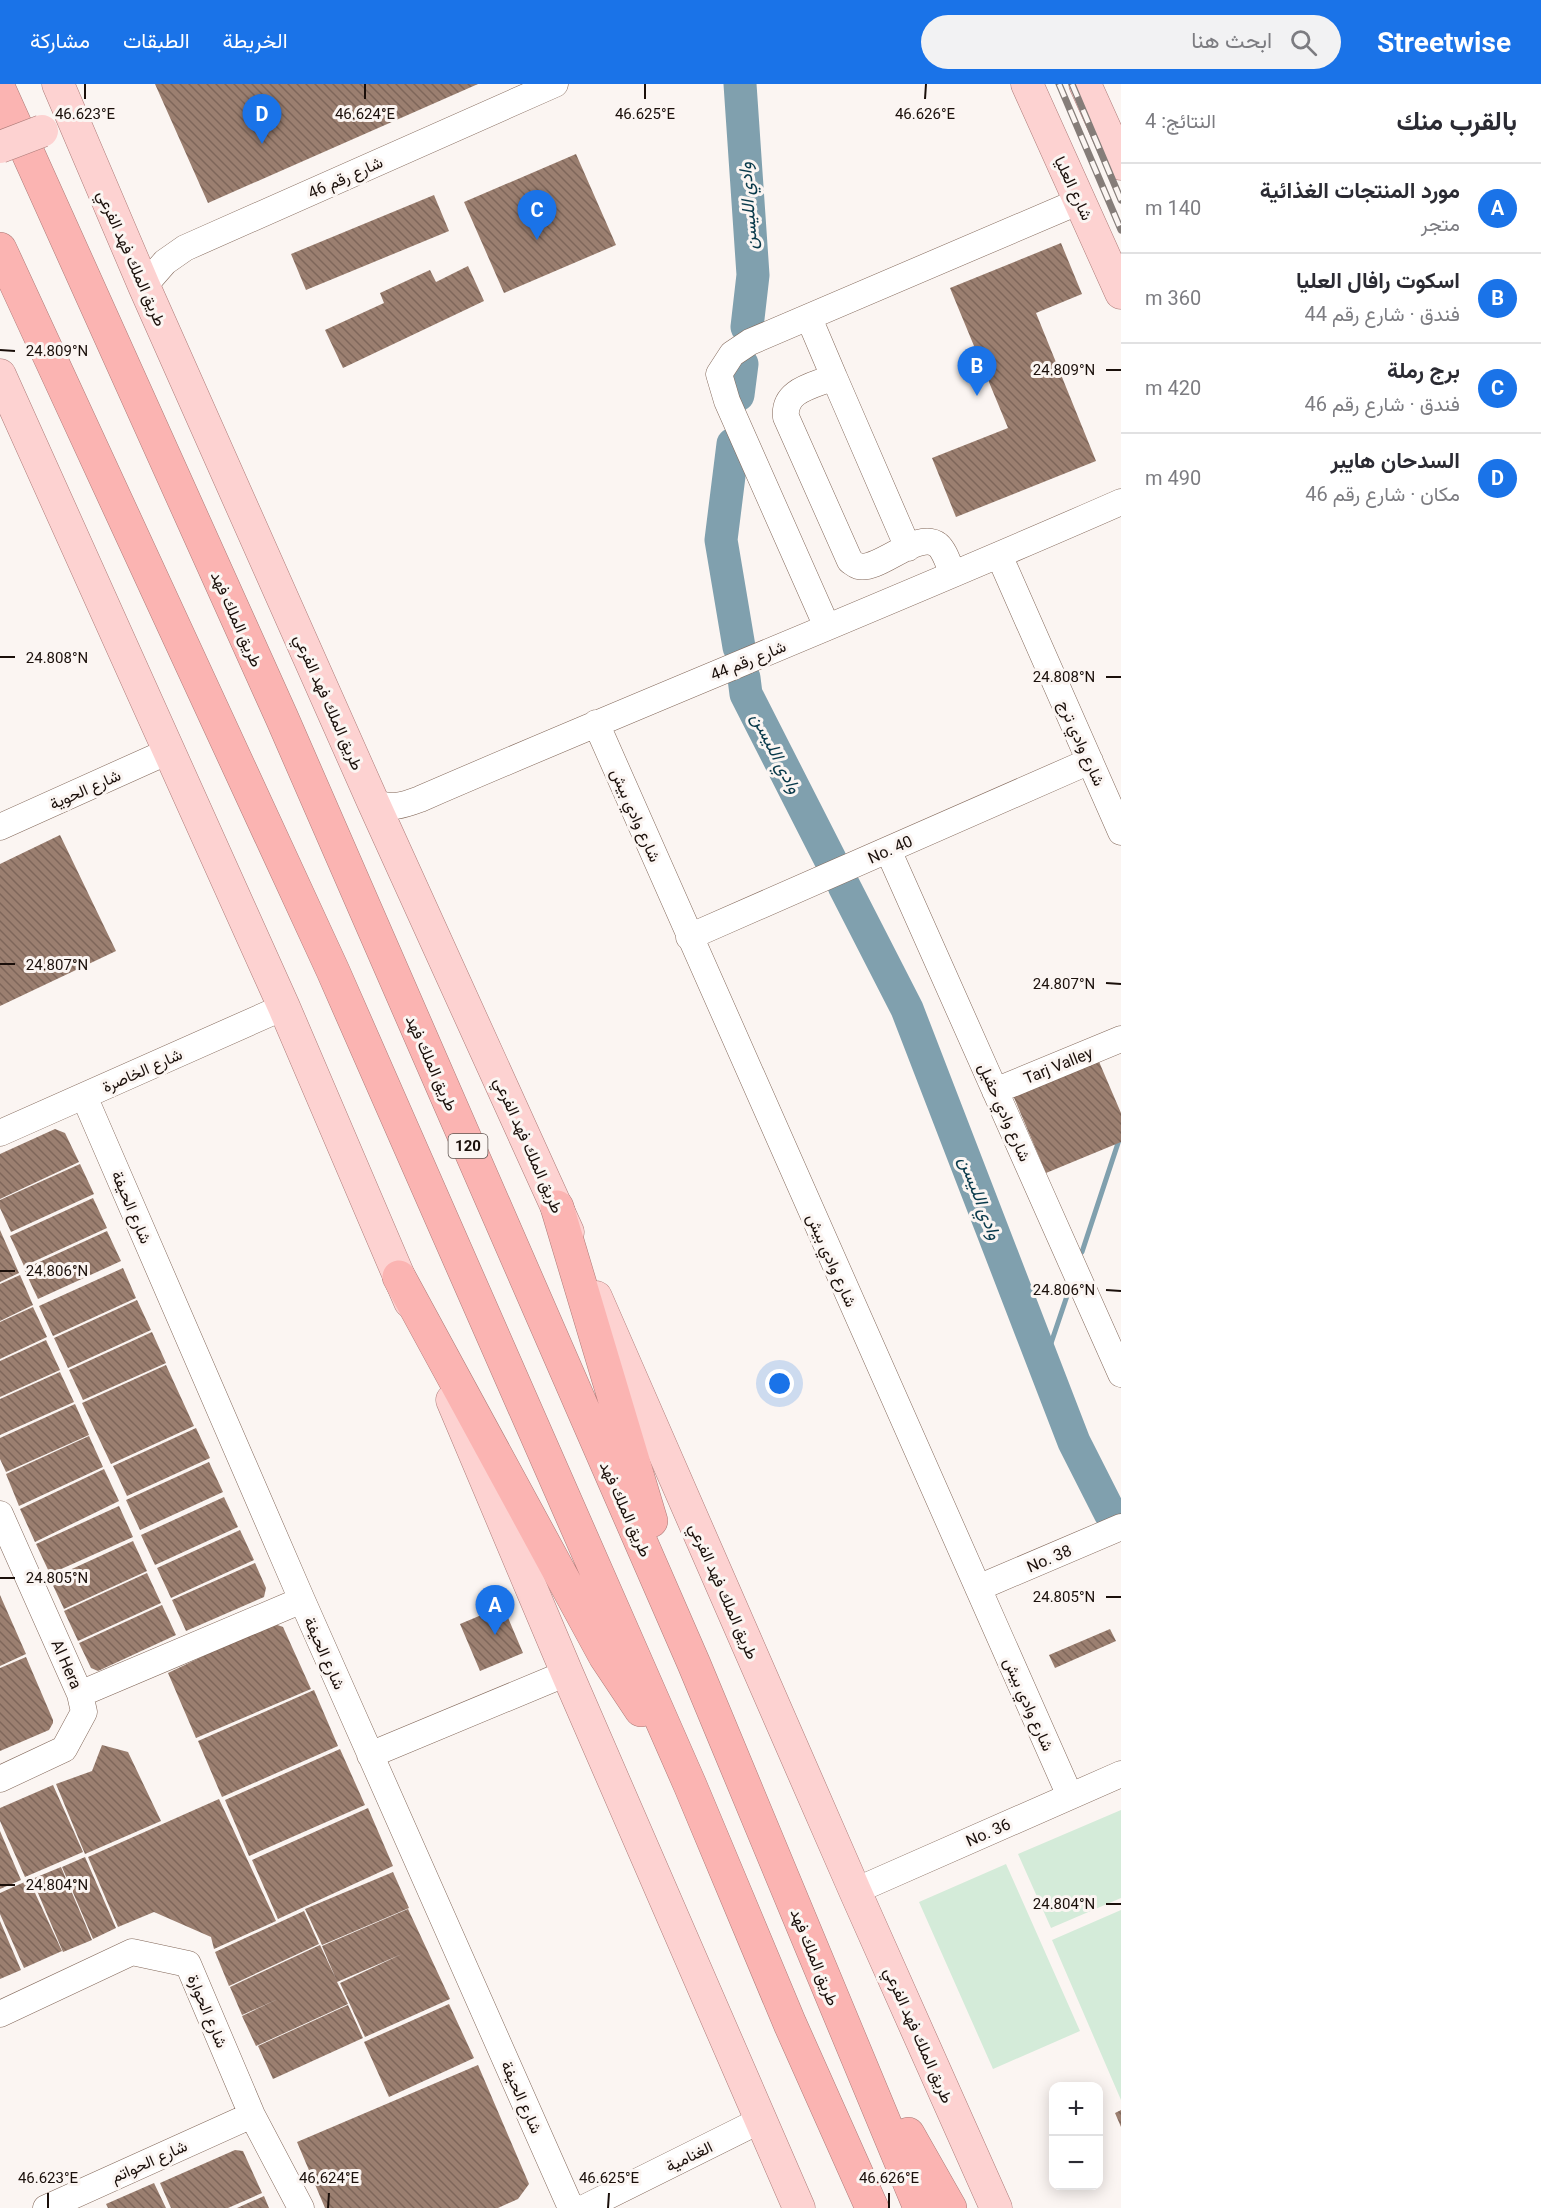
<!DOCTYPE html>
<html lang="ar">
<meta charset="utf-8">
<style>
body{margin:0;font-family:Roboto,Vazirmatn,sans-serif;background:#f2f2f3;color:#2b2b33;direction:rtl}
.controls{position:absolute;right:18px;bottom:18px;display:grid;overflow:hidden;border-radius:12px;box-shadow:0 3px 15px #0003}
.controls button{width:54px;height:54px;display:grid;place-items:center;padding:0;border:0;border-bottom:2px solid #e1e1e2;background:#fff;color:#2b2b33;font:30px sans-serif}
.you{position:absolute;left:780px;top:1300px;width:21px;height:21px;margin:-15px;border:4px solid #fff;border-radius:50%;background:#1a73e8;box-shadow:0 0 0 9px #1a73e833}
.badge{display:grid;place-items:center;width:39px;height:39px;border-radius:50%;background:#1a73e8;color:#fff;font-size:20px;font-weight:700}
.pin{position:absolute;translate:-50% -50px;filter:drop-shadow(0 2px 3px #0008)}
.pin::after{content:'';position:absolute;top:32px;width:21px;height:18px;background:inherit;clip-path:polygon(0 0,100% 0,50% 100%)}
.list{margin:0;padding:0;list-style:none}
h2{display:flex;justify-content:space-between;align-items:center;height:78px;margin:0;padding:0 24px;font-size:26px}
h2 small{font-size:20px;font-weight:400;color:#7c7c81}
.list li{display:grid;grid-template-columns:39px 1fr auto;gap:18px;align-items:center;box-sizing:border-box;height:90px;padding:0 24px;border-top:2px solid #e1e1e2}
.list b{display:block;font-size:22px;white-space:nowrap}
.list p{margin:0;font-size:20px;white-space:nowrap;color:#7c7c81}
.list em{font-size:20px;font-style:normal;color:#7c7c81}
.icon{flex:none;width:33px;height:33px;fill:none;stroke:currentColor;stroke-width:2;stroke-linecap:round;stroke-linejoin:round}
.map{position:relative;flex:none;width:1121px;height:2124px;overflow:hidden;direction:ltr}
header{display:flex;align-items:center;gap:36px;box-sizing:border-box;height:84px;padding:0 30px;background:#1a73e8;color:#fff}
header strong{font-size:28px}
nav{display:flex;gap:33px;margin-inline-start:auto;font-size:21px}
.search{width:420px;height:54px;background:#f2f2f3;display:flex;align-items:center;gap:15px;box-sizing:border-box;padding:0 21px;border-radius:33px;color:#7c7c81;font-size:22px}
main{display:flex}
aside{flex:1;background:#fff}
.map>svg:first-child{display:block}
.green{fill:#d4ebd9}
.lines{fill:none;stroke-linecap:round;stroke-linejoin:round}
.stream{stroke:#80a0ae;stroke-width:5}
.river{stroke:#80a0ae;stroke-width:33}
.building{fill:url(#building-back-hatch)}
.minor-casing{stroke:#826759;stroke-width:27}
.major-casing{stroke:#ac7a77;stroke-width:33}
.highway-casing{stroke:#ac7a77;stroke-width:34}
.minor{stroke:#fff;stroke-width:26}
.major{stroke:#fdd2d1;stroke-width:32}
.highway{stroke:#fbb4b2;stroke-width:33}
.rail-casing{stroke:#857d79;stroke-width:7}
.rail{stroke:#fbf5f2;stroke-width:4.5;stroke-dasharray:14;stroke-linecap:butt}
.major-bridge-casing{stroke:#ac7a77;stroke-width:33;stroke-linecap:butt}
.major-bridge{stroke:#fdd2d1;stroke-width:32}
.ticks{fill:none;stroke:#1a0f0a;stroke-width:2}
.labels{text-anchor:middle;stroke-width:6;stroke-linejoin:round;paint-order:stroke}
.shield{fill:#fbf5f2;stroke:#5e5450;stroke-width:1.5}
.shield-label{font-size:15px;font-weight:bold;fill:#1a0f0a}
.street-label{font-size:16px;fill:#1a0f0a;stroke:#fbf5f2}
.water-label{font-size:18px;font-style:italic;fill:#08394a;stroke:#fbf5f2}
.ticks-label{font-size:15px;text-anchor:middle;fill:#1a0f0a;stroke:#fbf5f2;stroke-width:6;stroke-linejoin:round;paint-order:stroke}
</style>
<header>
<strong>Streetwise</strong>
<div class="search"><svg class="icon" aria-label="search" viewBox="0 0 24 24"><circle cx="10" cy="10" r="6"/><path d="M15 15l6 6"/></svg>ابحث هنا</div>
<nav><a>الخريطة</a><a>الطبقات</a><a>مشاركة</a></nav>
</header>
<main>
<aside>
<h2>بالقرب منك<small>النتائج: 4</small></h2>
<ul class="list">
<li><span class="badge">A</span><div><b>مورد المنتجات الغذائية</b><p>متجر</p></div><em>140 m</em></li>
<li><span class="badge">B</span><div><b>اسكوت رافال العليا</b><p>فندق · شارع رقم 44</p></div><em>360 m</em></li>
<li><span class="badge">C</span><div><b>برج رملة</b><p>فندق · شارع رقم 46</p></div><em>420 m</em></li>
<li><span class="badge">D</span><div><b>السدحان هايبر</b><p>مكان · شارع رقم 46</p></div><em>490 m</em></li>
</ul>
</aside>
<div class="map">
<svg width="1121" height="2124" viewBox="0 0 1121 2124">
<defs>
<pattern id="building-back-hatch" width="6" height="6" patternUnits="userSpaceOnUse" patternTransform="scale(1.5)"><rect width="6" height="6" fill="#9b7f70"/><path d="M-1 5l2 2M0 0l6 6M5-1l2 2" fill="none" stroke="#7e665a"/></pattern>
</defs>
<rect width="100%" height="100%" fill="#fbf5f2"/>
<path class="green" d="M1121 1726V1814L1051 1844 1018 1770Z
M1006 1780 1080 1947 993 1985 919 1818Z
M1121 1826V2016L1052 1856Z"/>
<g class="lines">
<path class="stream" d="M1082 1168 1120 1053
M1044 1280 1069 1206"/>
<path class="river" d="M740 0 753 191 747 243
M738 311 742 280
M733 360 721 456 739 563
M744 594 746 610 830 775
M844 802 907 925 1074 1358 1110 1429"/>
</g>
<path class="building" d="M155 0H478L208 119Z
M576 70 616 161 504 209 464 118Z
M434 111 449 147 306 206 291 170Z
M1061 159 1082 210 1036 229 1096 377 956 433 932 374 1008 344 950 204Z
M468 182 484 217 343 284 325 246 384 219 380 209 430 186 436 198Z
M60 751 116 867 0 922V780Z
M1097 973 1121 1029V1058L1046 1089 1012 1009Z
M55 1045 65 1049 79 1078 0 1115V1070Z
M80 1080 94 1110 11 1148 0 1124V1116Z
M93 1114 107 1144 24 1182 10 1152Z
M0 1146 19 1189 0 1198Z
M107 1147 121 1177 38 1215 24 1185Z
M123 1184 136 1214 53 1252 39 1222Z
M20 1191 33 1221 0 1237V1200Z
M137 1216 151 1246 68 1284 54 1254Z
M33 1223 47 1253 0 1275V1238Z
M152 1248 166 1279 83 1316 69 1286Z
M46 1256 60 1286 0 1313V1277Z
M166 1281 194 1342 111 1380 82 1319Z
M60 1288 74 1318 0 1351V1315Z
M75 1320 89 1351 6 1388 0 1375V1354Z
M196 1344 210 1374 127 1412 113 1382Z
M89 1352 103 1383 19 1422 6 1390Z
M209 1378 223 1408 140 1446 126 1416Z
M104 1385 119 1417 35 1458 20 1425Z
M224 1413 238 1443 155 1481 141 1451Z
M119 1422 133 1453 50 1490 36 1460Z
M240 1446 254 1476 171 1514 157 1484Z
M133 1457 147 1487 64 1525 50 1495Z
M255 1479 266 1504 264 1513 186 1547 172 1516Z
M147 1489 161 1519 78 1557 64 1527Z
M0 1511 26 1570 0 1582Z
M162 1521 176 1551 98 1587 91 1584 79 1559Z
M503 1522 523 1569 480 1587 460 1540Z
M272 1539 283 1543 311 1605 196 1654 168 1589Z
M1110 1545 1116 1557 1055 1584 1049 1571Z
M26 1573 53 1636V1639L49 1646 0 1667V1584Z
M314 1606 338 1662 222 1713 198 1657Z
M102 1661 128 1668 161 1737 85 1770 56 1700 92 1687Z
M340 1665 365 1721 249 1772 225 1716Z
M53 1701 83 1768 25 1793 0 1737V1724Z
M219 1715 276 1837 214 1865 211 1853 154 1828 118 1843 88 1773Z
M368 1724 393 1782 278 1835 252 1776Z
M0 1747 21 1796 0 1805Z
M85 1773 116 1844 93 1855 62 1783Z
M61 1783 92 1856 63 1868 32 1795Z
M393 1788 409 1824 322 1861 305 1825Z
M29 1796 62 1867 24 1884 0 1830V1809Z
M408 1825 450 1915 365 1953 340 1899 402 1870 337 1898 348 1920 256 1962 242 1932 278 1915 242 1931 230 1903 320 1861 336 1895 322 1862Z
M304 1827 319 1860 229 1902 215 1868Z
M0 1837 21 1886 0 1895Z
M449 1920 474 1974 389 2013 364 1958Z
M348 1921 363 1954 273 1995 258 1962Z
M478 1981 529 2100 518 2115 498 2124H325L297 2058Z
M1121 2026V2043L1115 2029Z
M235 2066 243 2067 262 2109 228 2124H171L160 2099Z
M154 2099 166 2124H108L106 2120Z
M264 2112 269 2124H237Z"/>
<g class="lines">
<g class="minor-casing">
<path id="minor" d="M144 202 165 178 185 164 555 0
M809 234 834 293C813 302 783 306 786 333L850 477C853 479 855 481 858 482 879 488 918 445 938 461 945 467 949 482 953 490
M834 293 908 464
M999 471 1121 748
M827 543 727 317 719 290 732 270 750 258 1080 117
M596 639 1070 1712
M373 718C393 725 401 722 420 715 653 614 889 520 1121 418
M0 743 169 667
M888 766 1121 1290
M689 853 1090 677
M995 1007 1121 955
M84 1012 302 1516 571 2124
M0 1049 284 923
M0 1430 80 1610 84 1628 64 1665 0 1695
M978 1504 1121 1443
M80 1610 302 1516
M370 1671 567 1589
M855 1807 1121 1690
M0 1930 132 1868 188 1880 252 2031 301 2124
M46 2124 252 2031
M584 2124 761 2036"/>
</g>
<g class="major-casing">
<path id="major" d="M58 0 144 202 373 718 568 1148
M1027 0 1121 209
M1085 0 1121 80
M0 291 284 923 410 1218
M596 1213 855 1807 996 2124
M452 1316 567 1589 799 2124"/>
</g>
<g class="highway-casing">
<path id="highway" d="M0 7 282 634 694 1580 920 2124
M0 165 333 887 690 1701 790 1940 872 2124
M557 1123 651 1437
M399 1193 605 1572 641 1626
M908 2050 950 2124"/>
</g>
<use href="#minor" class="minor"/>
<use href="#major" class="major"/>
<use href="#highway" class="highway"/>
<g class="rail-casing">
<path id="rail" d="M1059 0 1121 146
M1072 0 1121 116"/>
</g>
<use href="#rail" class="rail"/>
<g class="major-bridge-casing">
<path id="major-bridge" d="M0 63 42 47"/>
</g>
<use href="#major-bridge" class="major-bridge"/>
</g>
<path class="ticks" d="M85 15V0M365 15V0M645 15V0M925 15 926 0M0 266 15 267M1106 286H1121M0 573H15M1106 593H1121M0 880H15M1106 899 1121 900M0 1187H15M1106 1206 1121 1207M0 1494H15M1106 1513H1121M0 1801H15M1106 1820H1121M48 2124V2109M328 2124 329 2109M608 2124 609 2109M889 2124V2109"/>
<g class="labels">
<rect class="shield" x="448.5" y="1050" width="39" height="24" rx="4.5"/>
<g class="shield-label">
<text x="468" y="1067">120</text>
</g>
<g class="street-label">
<text transform="translate(345 93) rotate(-24)" y="6">شارع رقم 46</text>
<text transform="translate(1074 104) rotate(65)" y="6">شارع العليا</text>
<text transform="translate(132 174) rotate(66)" y="6">طريق الملك فهد الفرعي</text>
<text transform="translate(237 535) rotate(66)" y="6">طريق الملك فهد</text>
<text transform="translate(748 576) rotate(-22)" y="6">شارع رقم 44</text>
<text transform="translate(329 618) rotate(66)" y="6">طريق الملك فهد الفرعي</text>
<text transform="translate(1082 659) rotate(66)" y="6">شارع وادي ترج</text>
<text transform="translate(85 705) rotate(-24)" y="6">شارع الحوية</text>
<text transform="translate(636 731) rotate(66)" y="6">شارع وادي بيش</text>
<text transform="translate(890 765) rotate(-24)" y="6">No. 40</text>
<text transform="translate(432 979) rotate(66)" y="6">طريق الملك فهد</text>
<text transform="translate(1058 981) rotate(-22)" y="6">Tarj Valley</text>
<text transform="translate(142 986) rotate(-24)" y="6">شارع الخاصرة</text>
<text transform="translate(1005 1028) rotate(66)" y="6">شارع وادي حقيل</text>
<text transform="translate(529 1061) rotate(66)" y="6">طريق الملك فهد الفرعي</text>
<text transform="translate(132 1123) rotate(67)" y="6">شارع الحيفة</text>
<text transform="translate(832 1176) rotate(66)" y="6">شارع وادي بيش</text>
<text transform="translate(626 1425) rotate(66)" y="6">طريق الملك فهد</text>
<text transform="translate(1049 1474) rotate(-23)" y="6">No. 38</text>
<text transform="translate(724 1507) rotate(66)" y="6">طريق الملك فهد الفرعي</text>
<text transform="translate(325 1569) rotate(66)" y="6">شارع الحيفة</text>
<text transform="translate(67 1580) rotate(66)" y="6">Al Hera</text>
<text transform="translate(1029 1620) rotate(66)" y="6">شارع وادي بيش</text>
<text transform="translate(988 1748) rotate(-24)" y="6">No. 36</text>
<text transform="translate(815 1873) rotate(68)" y="6">طريق الملك فهد</text>
<text transform="translate(208 1927) rotate(67)" y="6">شارع الحوارة</text>
<text transform="translate(919 1951) rotate(66)" y="6">طريق الملك فهد الفرعي</text>
<text transform="translate(522 2013) rotate(66)" y="6">شارع الحيفة</text>
<text transform="translate(689 2072) rotate(-26)" y="6">الغنامية</text>
<text transform="translate(149 2077) rotate(-24)" y="6">شارع الحواتم</text>
</g>
<g class="water-label">
<text transform="translate(748 122) rotate(-94)" y="6">وادي الليسن</text>
<text transform="translate(776 669) rotate(63)" y="6">وادي الليسن</text>
<text transform="translate(980 1114) rotate(69)" y="6">وادي الليسن</text>
</g>
</g>
<g class="ticks-label">
<text x="85" y="35">46.623°E</text>
<text x="365" y="35">46.624°E</text>
<text x="645" y="35">46.625°E</text>
<text x="925" y="35">46.626°E</text>
<text x="57" y="272">24.809°N</text>
<text x="1064" y="291">24.809°N</text>
<text x="57" y="579">24.808°N</text>
<text x="1064" y="598">24.808°N</text>
<text x="57" y="886">24.807°N</text>
<text x="1064" y="905">24.807°N</text>
<text x="57" y="1192">24.806°N</text>
<text x="1064" y="1211">24.806°N</text>
<text x="57" y="1499">24.805°N</text>
<text x="1064" y="1518">24.805°N</text>
<text x="57" y="1806">24.804°N</text>
<text x="1064" y="1825">24.804°N</text>
<text x="48" y="2099">46.623°E</text>
<text x="329" y="2099">46.624°E</text>
<text x="609" y="2099">46.625°E</text>
<text x="889" y="2099">46.626°E</text>
</g>
</svg>
<div class="controls">
<button>+</button>
<button>−</button>
</div>
<div class="you"></div>
<div class="pin badge" style="left:495px;top:1551px">A</div>
<div class="pin badge" style="left:977px;top:312px">B</div>
<div class="pin badge" style="left:537px;top:156px">C</div>
<div class="pin badge" style="left:262px;top:60px">D</div>
</div>
</main>
